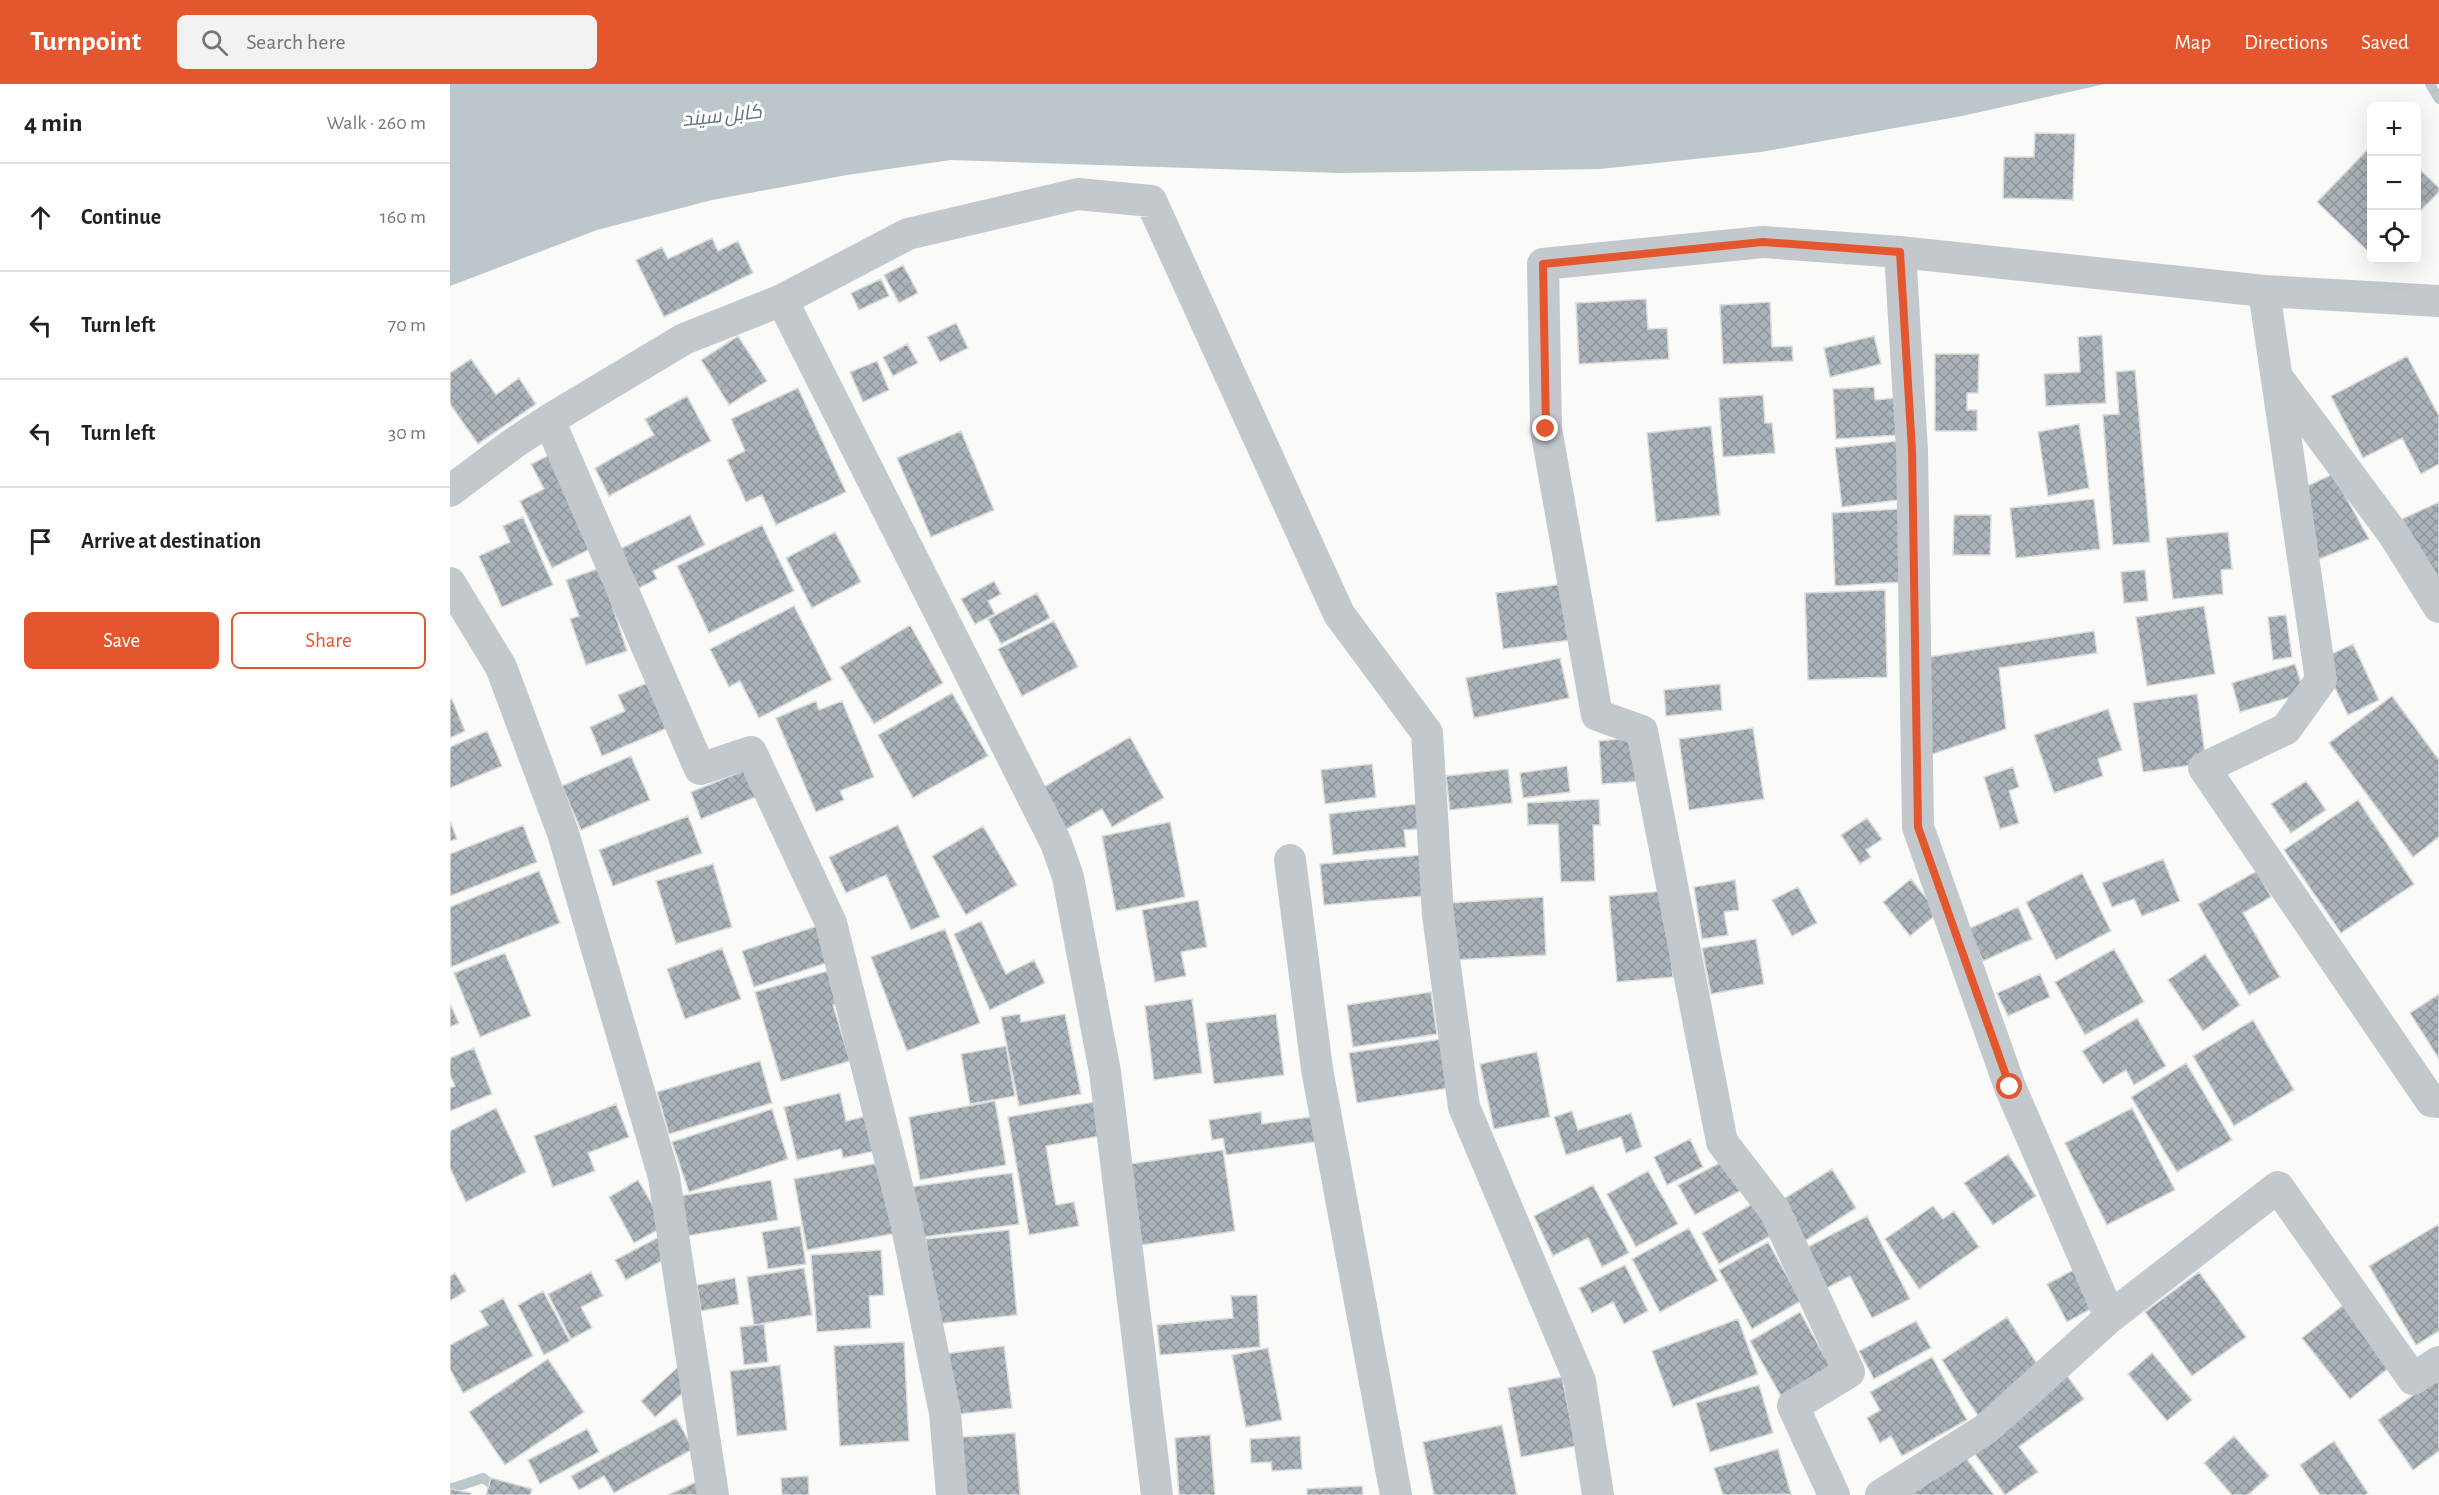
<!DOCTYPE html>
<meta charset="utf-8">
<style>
body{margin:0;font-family:"Alegreya Sans",Cairo,sans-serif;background:#f2f2f2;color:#202124}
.controls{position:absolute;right:18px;top:18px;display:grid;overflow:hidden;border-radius:9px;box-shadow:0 6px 24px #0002}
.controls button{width:54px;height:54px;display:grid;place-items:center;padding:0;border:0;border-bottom:2px solid #e0e0e0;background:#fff;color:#202124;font:30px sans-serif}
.stop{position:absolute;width:18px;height:18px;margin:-14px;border:4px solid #e4572e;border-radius:50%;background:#fff}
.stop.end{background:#e4572e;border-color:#fff;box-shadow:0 2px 6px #0008}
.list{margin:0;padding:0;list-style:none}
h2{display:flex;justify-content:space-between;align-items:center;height:78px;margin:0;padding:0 24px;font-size:26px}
h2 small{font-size:20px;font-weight:400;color:#757577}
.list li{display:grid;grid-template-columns:39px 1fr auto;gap:18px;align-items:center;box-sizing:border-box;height:108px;padding:0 24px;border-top:2px solid #e0e0e0}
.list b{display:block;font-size:22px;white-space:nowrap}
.list em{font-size:20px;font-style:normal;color:#757577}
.actions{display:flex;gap:12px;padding:18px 24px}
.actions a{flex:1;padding:14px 0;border:2px solid #e4572e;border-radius:9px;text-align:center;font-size:21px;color:#e4572e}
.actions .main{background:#e4572e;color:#fff}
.icon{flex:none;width:33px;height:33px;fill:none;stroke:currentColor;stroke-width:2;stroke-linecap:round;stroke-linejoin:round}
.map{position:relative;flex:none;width:1989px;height:1411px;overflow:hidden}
header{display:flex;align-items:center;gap:36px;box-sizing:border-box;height:84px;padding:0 30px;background:#e4572e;color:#fff}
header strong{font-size:28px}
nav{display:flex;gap:33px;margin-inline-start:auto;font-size:21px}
.search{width:420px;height:54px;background:#f2f2f2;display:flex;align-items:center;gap:15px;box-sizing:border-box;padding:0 21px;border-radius:9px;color:#757577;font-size:22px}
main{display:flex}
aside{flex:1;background:#fff}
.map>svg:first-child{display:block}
.water{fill:#bbc7cb}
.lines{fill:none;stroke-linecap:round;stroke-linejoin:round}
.stream{stroke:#bbc7cb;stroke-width:10}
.building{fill:url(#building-cross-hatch);stroke:#dcdcda;stroke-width:1.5}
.street{stroke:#c3c8cc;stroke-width:32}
.route{stroke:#e4572e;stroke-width:8}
.labels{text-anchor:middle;stroke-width:6;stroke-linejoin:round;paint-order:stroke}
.water-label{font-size:20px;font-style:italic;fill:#60757c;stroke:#fff}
</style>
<header>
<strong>Turnpoint</strong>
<div class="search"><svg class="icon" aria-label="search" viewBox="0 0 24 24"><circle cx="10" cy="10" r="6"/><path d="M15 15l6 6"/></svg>Search here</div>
<nav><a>Map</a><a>Directions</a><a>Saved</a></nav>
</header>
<main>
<aside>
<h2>4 min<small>Walk · 260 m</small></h2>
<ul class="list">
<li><svg class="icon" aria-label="ahead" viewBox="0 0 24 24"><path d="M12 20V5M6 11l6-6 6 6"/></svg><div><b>Continue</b></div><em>160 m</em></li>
<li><svg class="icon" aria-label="left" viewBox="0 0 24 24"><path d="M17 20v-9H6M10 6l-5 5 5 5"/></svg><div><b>Turn left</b></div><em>70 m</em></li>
<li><svg class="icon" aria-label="left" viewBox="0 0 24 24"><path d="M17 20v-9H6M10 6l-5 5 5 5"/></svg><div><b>Turn left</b></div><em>30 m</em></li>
<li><svg class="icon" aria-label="arrive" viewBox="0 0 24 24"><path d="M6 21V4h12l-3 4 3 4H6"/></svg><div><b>Arrive at destination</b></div></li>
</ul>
<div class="actions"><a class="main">Save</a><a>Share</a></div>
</aside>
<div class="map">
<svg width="1989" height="1411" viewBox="0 0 1989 1411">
<defs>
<pattern id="building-cross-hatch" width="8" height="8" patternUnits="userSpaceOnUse" patternTransform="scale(1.5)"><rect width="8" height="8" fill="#aab3b9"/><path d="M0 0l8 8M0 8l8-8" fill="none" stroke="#8e969c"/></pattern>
</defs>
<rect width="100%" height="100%" fill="#fafaf8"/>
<path class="water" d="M0 0H1655L1512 32 1311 68 1150 85 890 89 501 76 397 91 262 116 147 146 0 202Z"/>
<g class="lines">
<path class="stream" d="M1980 0 1989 15
M0 1405 33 1394 57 1411"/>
</g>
<path class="building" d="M1585 49 1625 50 1623 116 1553 114 1554 73H1584Z
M1922 61V171L1867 118Z
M1966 82 1989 104V108L1966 131Z
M262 154 268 167 288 157 303 189 214 233 186 176 212 163 218 175Z
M453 181 468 209 449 219 434 191Z
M431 195 439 212 409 226 401 209Z
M1196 215 1198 245 1217 244 1219 275 1129 280 1126 219Z
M1320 218 1322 263 1342 262 1343 277 1273 280 1270 221Z
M506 239 518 264 490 278 477 253Z
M1652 251 1656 319 1596 322 1594 290 1630 288 1628 253Z
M288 252 317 297 279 321 251 276Z
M1424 252 1431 280 1380 293 1374 264Z
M457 260 468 279 443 292 433 273Z
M1485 270H1529L1528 309H1517V326H1527V347H1485Z
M1957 272 1989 332V380L1971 390 1952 354 1913 374 1881 312Z
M21 275 46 311 69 294 86 320 28 360 0 320V289Z
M427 277 439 306 413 318 400 288Z
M1685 286 1700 458 1663 461 1653 331 1669 330 1666 288Z
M1424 303 1425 316 1445 314 1448 351 1386 355 1383 305Z
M348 304 396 408 326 441 312 411 296 418 277 376 295 367 281 335Z
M1313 311 1315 339H1322L1325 369 1273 373 1269 314Z
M237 312 261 357 159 412 145 384 204 351 195 335Z
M1629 340 1639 404 1598 412 1588 348Z
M1261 342 1270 431 1206 438 1197 349Z
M511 347 544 426 481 453 447 374Z
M1449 357 1456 415 1392 423 1385 364Z
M106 368 150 460 102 484 70 417 94 405 81 380Z
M1883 390 1919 455 1862 478 1855 403Z
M1644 415 1650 465 1566 474 1560 424Z
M1989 418V512L1952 435Z
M1448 425 1452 498 1385 502 1382 429Z
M240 431 255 461 203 487 207 495 189 504 170 465Z
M1504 431H1541L1540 471H1503Z
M73 433 103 501 52 523 29 472 60 458 53 442Z
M312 441 344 507 259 549 227 482Z
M385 448 411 498 362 524 336 474Z
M1778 448 1782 485 1771 486 1773 510 1723 515 1716 454Z
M150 484 177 567 136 581 120 535 129 532 116 496Z
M1695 486 1698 517 1674 519 1671 488Z
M544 497 551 510 538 517 545 530 525 540 511 515Z
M1120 499 1128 555 1053 565 1046 509Z
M1435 506 1437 593 1358 596 1355 509Z
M587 509 600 534 551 560 538 535Z
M344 522 382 596 309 634 290 597 279 603 260 565Z
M1754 522 1765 590 1697 602 1686 533Z
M1836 531 1842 573 1823 576 1818 533Z
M604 537 628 583 572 612 548 565Z
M460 541 493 599 424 640 390 583Z
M1644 547 1647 569 1549 584 1556 645 1477 672 1478 573Z
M1903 560 1929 616 1898 631 1871 575Z
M1110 574 1119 614 1024 634 1016 594Z
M1845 580 1854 609 1790 628 1782 599Z
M202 597 222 642 152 672 140 643 175 627 168 611Z
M1270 600 1272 626 1216 632 1214 606Z
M502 609 538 672 463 714 428 651Z
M1747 610 1756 679 1693 688 1683 619Z
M1942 612 1989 676V753L1963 773 1879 659Z
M2 615 15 647 0 654V616Z
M366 617 369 626 392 617 424 693 390 707 394 716 366 728 326 634Z
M1658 625 1672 666 1648 675 1653 692 1604 709 1584 651Z
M1303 644 1314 715 1239 726 1229 655Z
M37 647 52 682 0 704V663Z
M680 653 714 714 662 743 652 725 615 746 592 704Z
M1191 653 1193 697 1152 700 1149 657Z
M181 672 200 716 131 746 112 702Z
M922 680 926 713 875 720 871 686Z
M1117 682 1120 708 1073 714 1070 689Z
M1563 683 1569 703 1559 707 1569 739 1550 745 1534 693Z
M298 685 308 712 251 735 241 708Z
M1058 685 1062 719 1000 726 996 692Z
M1856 697 1876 726 1841 749 1821 720Z
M1149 715 1150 741H1143L1145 797 1111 798 1108 740 1078 741 1077 719Z
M1908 716 1964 800 1891 849 1834 766Z
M976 719 979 744 954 746 956 763 883 771 879 730Z
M238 732 252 769 163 802 149 766Z
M1417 734 1432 755 1416 766 1421 773 1410 780 1391 751Z
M0 737 7 755 0 757Z
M720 738 735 813 666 827 652 752Z
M73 741 87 778 0 812V770Z
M448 741 490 833 461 846 436 791 396 809 379 773Z
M533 742 567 801 516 831 482 772Z
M971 771 974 812 874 821 870 780Z
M1713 775 1730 817 1692 832 1684 815 1662 823 1652 799Z
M263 780 282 843 226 860 206 797Z
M89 787 110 839 1 883 0 823Z
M1807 787 1821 813 1793 829 1830 893 1799 911 1748 820Z
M1632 789 1661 847 1606 876 1576 818Z
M1461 795 1488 829 1460 852 1433 818Z
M1285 796 1289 826 1274 828 1278 851 1252 855 1244 803Z
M1348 803 1367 839 1342 852 1322 816Z
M1215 807 1223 893 1167 898 1159 812Z
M1093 813 1096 871 1003 876 999 819Z
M748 816 757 863 731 868 736 892 705 898 692 826Z
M1568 823 1582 855 1533 877 1518 845Z
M531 837 556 890 584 876 595 899 540 926 504 850Z
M367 842 379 878 304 903 292 867Z
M495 845 530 939 457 967 421 873Z
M1306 855 1314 900 1261 910 1252 864Z
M272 864 291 915 235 935 217 885Z
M1664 865 1694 918 1635 951 1605 898Z
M55 869 81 932 30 953 4 889Z
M1755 870 1790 921 1753 947 1718 896Z
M388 884 397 918 383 921 400 977 331 997 305 908Z
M1590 890 1600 913 1558 932 1547 909Z
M981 908 987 950 903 963 897 921Z
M1989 910V975L1960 929Z
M742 915 752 989 704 996 695 922Z
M0 920 9 939 0 943Z
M570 930 571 938 615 930 631 1010 569 1022 551 933Z
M826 930 834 991 764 1000 756 939Z
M1687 934 1716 982 1684 1001 1676 986 1653 1000 1632 967Z
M1803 936 1844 1006 1784 1042 1743 972Z
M992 955 999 1004 907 1019 899 969Z
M556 962 565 1012 520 1020 511 970Z
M24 964 42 1010 0 1027V1004L5 1002 0 991V974Z
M1087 968 1100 1033 1044 1045 1030 980Z
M310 977 322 1019 219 1050 207 1008Z
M1736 979 1782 1056 1727 1088 1681 1013Z
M390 1009 396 1037 417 1032 425 1067 393 1074 391 1065 347 1076 334 1023Z
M545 1017 556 1081 470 1096 459 1033Z
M644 1018 650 1052 596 1062 606 1121 624 1118 629 1142 579 1151 558 1033Z
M166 1020 179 1053 138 1069 145 1087 103 1103 84 1052Z
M46 1024 76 1088 16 1118 0 1084V1047Z
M1682 1024 1725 1106 1657 1141 1615 1059Z
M322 1025 338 1075 239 1108 222 1058Z
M1122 1027 1128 1046 1181 1029 1192 1063 1176 1069 1171 1053 1116 1071 1104 1033Z
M811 1028 812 1040 867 1032 870 1057 776 1071 773 1054 762 1056 759 1036Z
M1240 1055 1253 1083 1217 1101 1204 1073Z
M773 1066 785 1147 692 1161 680 1080Z
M1558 1070 1586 1112 1543 1141 1514 1099Z
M1275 1076 1292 1106 1245 1131 1228 1101Z
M434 1078 447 1149 357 1166 344 1095Z
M1382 1085 1406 1124 1352 1159 1327 1119Z
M1198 1087 1228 1140 1186 1163 1157 1110Z
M562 1089 569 1140 466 1154 460 1103Z
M188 1096 215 1142 184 1159 159 1113Z
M321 1096 328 1136 237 1152 230 1112Z
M1143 1101 1179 1169 1152 1183 1138 1154 1103 1172 1084 1132Z
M1307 1117 1326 1149 1269 1180 1252 1149Z
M1483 1122 1493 1135 1504 1127 1529 1163 1469 1205 1435 1155Z
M1417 1132 1460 1215 1422 1234 1400 1192 1375 1205 1354 1165Z
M1989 1140V1247L1966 1261 1919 1182Z
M350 1142 356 1180 318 1185 312 1148Z
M1239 1144 1268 1197 1210 1228 1182 1175Z
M559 1146 567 1231 485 1240 476 1155Z
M211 1152 221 1172 176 1196 165 1176Z
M1318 1158 1351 1217 1302 1245 1269 1186Z
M431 1166 434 1211 419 1212 421 1244 367 1248 361 1171Z
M1175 1181 1198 1227 1174 1240 1163 1218 1142 1229 1129 1204Z
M1631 1182 1650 1220 1617 1238 1597 1200Z
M354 1184 362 1231 304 1241 297 1193Z
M141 1188 153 1212 131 1223 142 1244 121 1255 98 1210Z
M1749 1188 1796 1253 1742 1292 1695 1228Z
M5 1189 16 1207 0 1217V1192Z
M285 1194 289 1220 251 1227 247 1201Z
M93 1207 120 1257 94 1271 68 1221Z
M807 1211 810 1263 710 1271 707 1241 783 1234 781 1212Z
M53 1214 83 1272 13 1309 0 1285V1261L38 1241 30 1227Z
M1897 1218 1945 1279 1900 1315 1852 1254Z
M1350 1228 1381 1284 1331 1312 1300 1257Z
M1557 1233 1593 1289 1528 1332 1492 1276Z
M1288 1235 1308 1290 1223 1323 1202 1267Z
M1466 1237 1481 1264 1424 1295 1409 1267Z
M314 1240 318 1278 294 1281 290 1243Z
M454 1258 459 1357 390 1362 384 1262Z
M554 1262 562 1324 501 1331 494 1270Z
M818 1264 832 1336 796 1343 782 1271Z
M1702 1269 1742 1316 1717 1337 1678 1290Z
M1482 1273 1517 1336 1452 1372 1441 1352 1430 1359 1417 1334 1430 1326 1420 1308Z
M98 1275 134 1328 55 1381 19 1328Z
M330 1281 337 1346 287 1352 280 1287Z
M228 1283 243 1300 205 1333 191 1317Z
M1615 1289 1634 1315 1569 1363 1588 1388 1555 1411 1519 1362Z
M1112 1293 1126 1362 1071 1373 1058 1304Z
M1989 1293V1367L1963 1386 1928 1336Z
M1309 1301 1323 1349 1260 1368 1246 1319Z
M226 1334 243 1365 164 1409 154 1392 129 1406 121 1392Z
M1052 1341 1067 1411H984L973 1358Z
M137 1345 149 1368 90 1400 78 1376Z
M565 1349 570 1411H506L501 1354Z
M760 1351 765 1411H729L725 1354Z
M850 1352 852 1385 822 1387 821 1378 801 1379 800 1355Z
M1784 1352 1819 1392 1798 1411H1782L1754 1379Z
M1884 1357 1918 1409 1915 1411H1870L1850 1381Z
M1328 1365 1341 1410 1273 1411 1264 1384Z
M1513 1370 1544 1411H1460Z
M358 1392 359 1411H332L331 1394Z
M41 1394 82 1405 80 1411H36Z
M253 1395 254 1411H218Z
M912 1402 913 1411H857V1405Z
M0 1405 21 1409V1411H0Z"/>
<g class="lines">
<path class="street" d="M1450 168 1462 366 1468 743 1560 1003 1660 1233 1828 1103 1963 1295 1989 1278
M1814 207 1871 596 1836 645 1754 684 1981 1017 1989 1018
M332 216 606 759 618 793 655 988 707 1411
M1827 293 1944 451 1989 523
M99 336 250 685 301 668 381 839 456 1138 495 1329 502 1411
M0 407 64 359 99 336 234 255 332 216 458 150 628 110 701 117 889 530 977 649 988 831 1014 1023 1130 1297 1148 1411
M0 499 51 583 113 749 214 1093 263 1411
M840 776 867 985 946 1411
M1384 1411 1343 1322 1399 1288 1325 1127 1272 1058 1192 647 1147 631 1096 345 1093 180 1313 158 1450 168 1814 207 1989 217
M1431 1411 1536 1345 1660 1233"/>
</g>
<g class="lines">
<path class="route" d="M1096 345 1093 180 1313 158 1450 168 1462 366 1468 743 1560 1003"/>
</g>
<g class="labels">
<g class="water-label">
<text transform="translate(272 31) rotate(-6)" y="7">کابل سيند</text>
</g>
</g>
</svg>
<div class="controls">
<button>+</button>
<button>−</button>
<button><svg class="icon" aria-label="locate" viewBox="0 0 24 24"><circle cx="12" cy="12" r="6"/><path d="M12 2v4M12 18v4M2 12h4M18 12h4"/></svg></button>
</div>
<div class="stop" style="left:1560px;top:1003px"></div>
<div class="stop end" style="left:1096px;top:345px"></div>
</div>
</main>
